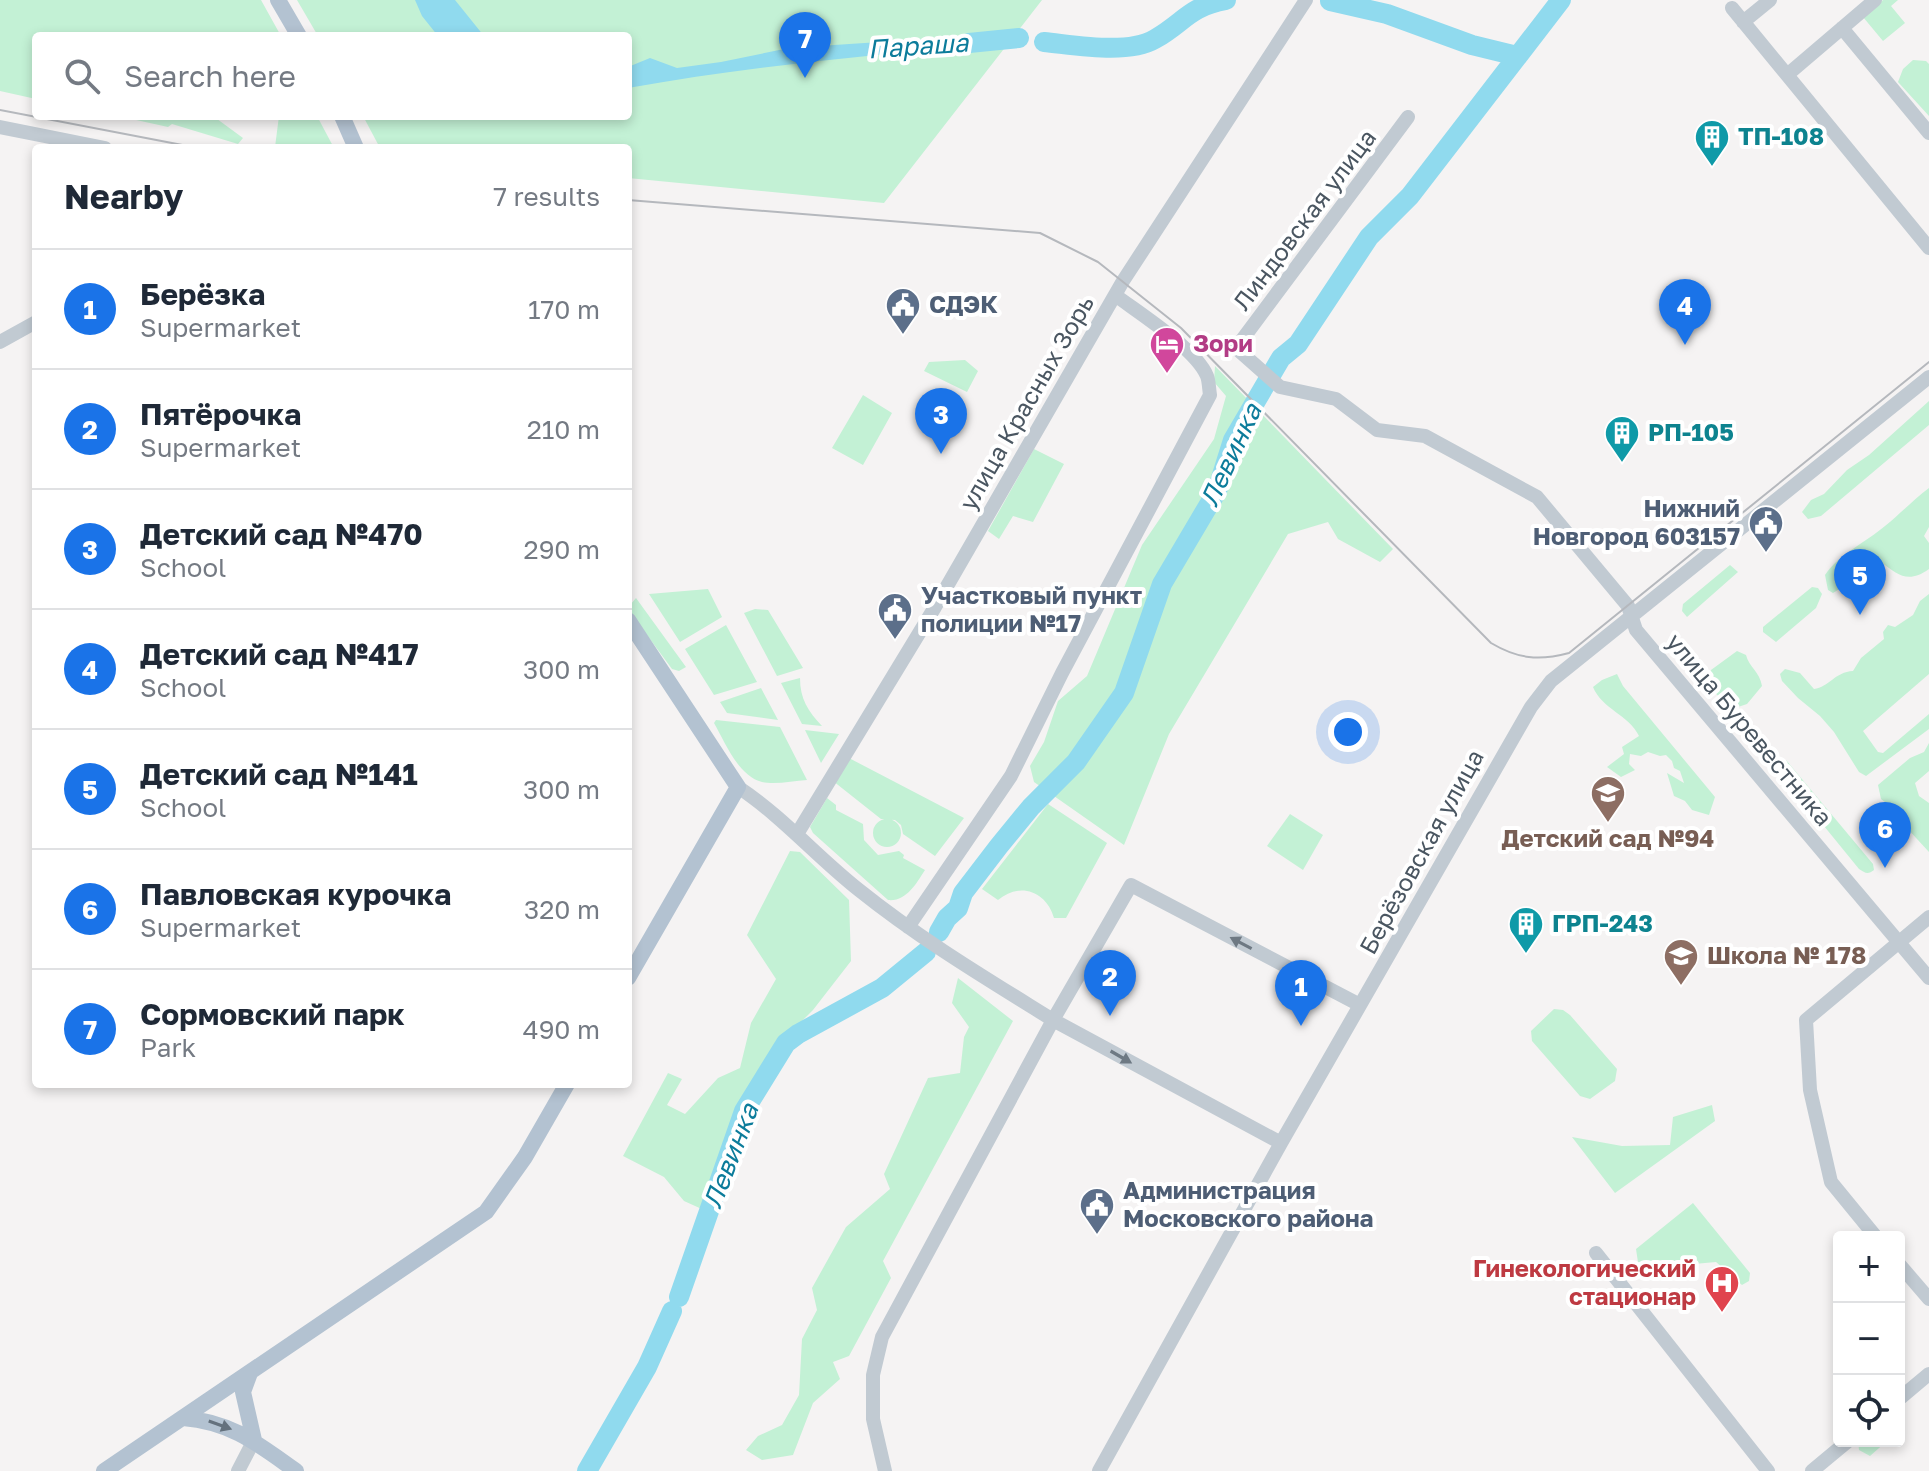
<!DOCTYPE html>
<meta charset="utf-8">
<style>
body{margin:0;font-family:"Golos Text",sans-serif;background:#f2f2f3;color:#1f2937}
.controls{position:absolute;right:24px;bottom:24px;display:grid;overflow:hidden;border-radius:8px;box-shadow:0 4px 12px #0003}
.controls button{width:72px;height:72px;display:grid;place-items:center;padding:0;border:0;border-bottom:2px solid #e0e1e3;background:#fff;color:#1f2937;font:40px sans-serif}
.you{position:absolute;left:1348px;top:732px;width:28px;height:28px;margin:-20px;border:6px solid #fff;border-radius:50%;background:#1a73e8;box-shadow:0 0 0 12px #1a73e833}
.badge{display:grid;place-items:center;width:52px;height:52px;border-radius:50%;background:#1a73e8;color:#fff;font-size:26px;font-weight:700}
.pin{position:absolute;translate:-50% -66px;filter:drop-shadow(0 2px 4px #0008)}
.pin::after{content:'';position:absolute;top:42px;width:28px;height:24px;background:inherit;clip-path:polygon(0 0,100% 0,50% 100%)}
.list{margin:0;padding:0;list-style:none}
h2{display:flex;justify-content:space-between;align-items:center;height:104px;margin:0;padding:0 32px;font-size:34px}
h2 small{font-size:26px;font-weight:400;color:#747a83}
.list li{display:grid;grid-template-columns:52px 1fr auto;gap:24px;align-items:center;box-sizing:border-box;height:120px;padding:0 32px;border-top:2px solid #e0e1e3}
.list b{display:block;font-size:30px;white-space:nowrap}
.list p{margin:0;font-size:26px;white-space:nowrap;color:#747a83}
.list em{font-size:26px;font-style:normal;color:#747a83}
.icon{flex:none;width:44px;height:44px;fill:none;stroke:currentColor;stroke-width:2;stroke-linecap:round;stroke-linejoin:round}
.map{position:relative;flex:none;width:1929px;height:1471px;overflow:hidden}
.search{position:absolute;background:#fff;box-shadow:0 4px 12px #0003;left:32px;top:32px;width:600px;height:88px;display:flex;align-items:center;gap:20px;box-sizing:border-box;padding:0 28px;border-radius:8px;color:#747a83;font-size:30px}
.panel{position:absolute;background:#fff;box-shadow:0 4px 12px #0003;left:32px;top:144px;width:600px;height:944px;border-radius:8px}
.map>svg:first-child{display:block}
.green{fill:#c3f1d5}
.water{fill:#90daee}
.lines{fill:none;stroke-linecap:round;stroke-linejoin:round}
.river{stroke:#90daee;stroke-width:20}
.minor{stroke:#c1cad2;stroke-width:14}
.major{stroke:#b3c2d1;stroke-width:16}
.tram{stroke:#b5b8bd;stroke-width:2}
.oneway{fill:#6e7983}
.oneway2{fill:#64717d}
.labels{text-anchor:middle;stroke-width:8;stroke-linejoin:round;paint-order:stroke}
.culture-label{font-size:24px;font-weight:bold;fill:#0d838f;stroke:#fff;text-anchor:start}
.street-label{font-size:24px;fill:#4a5661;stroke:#fff}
.service-label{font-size:24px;font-weight:bold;fill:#4e5e75;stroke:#fff;text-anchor:start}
.hotel-label{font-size:24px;font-weight:bold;fill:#b23c85;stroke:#fff;text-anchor:start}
.education-label{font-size:24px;font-weight:bold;fill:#785e54;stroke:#fff}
.health-label{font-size:24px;font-weight:bold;fill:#be3a42;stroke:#fff;text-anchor:end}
.water-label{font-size:26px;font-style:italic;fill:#0c7c9b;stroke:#fff}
</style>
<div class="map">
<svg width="1929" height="1471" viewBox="0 0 1929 1471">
<rect width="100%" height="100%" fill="#f5f3f3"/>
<path class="green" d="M0 0H261L281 36H36V99L0 91Z
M297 0H1042L884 203 628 178V148H380L363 116H628V36H318Z
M1883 0H1898L1891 6 1905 23 1883 41 1863 17Z
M1913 60 1926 61 1929 64V116L1898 82 1903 69Z
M118 116H213L243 138 238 144 172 124 168 127Z
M279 116H317L334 148 275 147Z
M965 360 978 371 967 392 924 371 929 362Z
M1215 366 1393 549 1380 562 1338 539 1328 522 1288 534 1169 734 1124 845 1034 782 1030 766 1044 742 1058 701 1087 676 1142 545 1214 439 1226 396 1214 382Z
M863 395 892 413 863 465 832 448Z
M1929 401V425L1821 516 1808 519 1802 512 1811 500 1824 494 1847 470 1869 455Z
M1034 449 1064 464 1033 522 1013 516 999 539 988 531Z
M1929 488V527L1924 536 1929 543V569C1908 584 1898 575 1881 562 1862 564 1849 584 1833 593L1828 590 1825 575C1840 553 1865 543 1885 526 1900 514 1913 500 1929 488Z
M1730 565 1738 572 1687 617 1682 611 1683 604Z
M1812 587 1818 588 1822 594 1816 608 1776 642 1763 632V627Z
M708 589 722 617 680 642 649 594Z
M1929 594V674L1863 731 1878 752 1883 753 1929 714V729L1866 776 1859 772 1834 732 1820 716 1798 698 1782 681 1780 674 1785 669 1800 673 1814 689C1829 687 1835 672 1853 671L1861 658 1884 639 1883 632 1888 625 1895 627 1913 615 1920 601Z
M636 598 686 667 679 671 672 669 630 612V605Z
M755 609 768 610 803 668 777 676 744 613Z
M726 625 757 682 714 695 685 649Z
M1737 651 1746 655C1749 667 1760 672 1762 686L1747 704 1732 709 1711 689 1707 680 1711 670Z
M1617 674 1623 686 1715 797 1709 815 1692 810 1685 801 1674 796 1667 773 1684 783 1680 771 1674 768 1672 761 1666 755 1660 756 1648 752 1641 756 1630 754 1629 764 1635 770 1621 777 1607 767 1624 754 1622 747 1639 736C1629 715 1602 709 1593 687L1602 680Z
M800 678C800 699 808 711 822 726L802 724 781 683Z
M761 688 778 720 727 713 720 702Z
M716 720 780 727 807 780C793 781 775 785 762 782 738 776 725 742 714 723Z
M805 730 839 734 821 763Z
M1929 743V771L1915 783 1919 796 1929 803V852L1905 826 1903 816 1881 799 1878 785 1910 758 1924 752Z
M847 757 964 818 935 856 903 834 901 825 895 820 881 819 833 781Z
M1786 760 1873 864 1874 870C1868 875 1865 873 1859 869L1780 772 1776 761Z
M827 798 836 805V810L863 824 864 840 878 855 899 851 904 855 903 858 925 870C916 884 906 902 888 900L813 833 810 827Z
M1048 804 1107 843 1066 918H1054C1047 892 1020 881 998 900L982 889Z
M1290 814 1323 835 1303 870 1267 846Z
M873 833a14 14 0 1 1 28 0a14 14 0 1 1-28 0Z
M790 851 800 852 849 900 851 961 813 1010 782 1041 739 1109 704 1210 684 1201 664 1177 623 1156 668 1073 682 1079 667 1105 685 1114 718 1078 740 1068 751 1023 776 979 747 935Z
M958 978 1013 1021 883 1261 891 1278 849 1356 833 1362 840 1379 813 1403 793 1455 762 1460 746 1450 758 1436 782 1425 799 1395 802 1339 817 1310 812 1288 846 1227 890 1189 884 1174 928 1078 960 1073 964 1037 969 1027 952 1003Z
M1554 1009 1563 1010 1570 1015 1617 1069 1615 1081 1590 1099 1580 1096 1532 1041 1531 1031Z
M1712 1105 1715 1121 1615 1193 1572 1137 1622 1146 1670 1145 1673 1117Z
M1693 1203 1750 1273 1749 1281 1742 1285 1716 1262 1639 1269 1636 1249Z
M1858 1441H1887L1870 1456 1859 1450Z"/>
<path class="water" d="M415 0H455L484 36H438L422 16Z
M1000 34 992 45C870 55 749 66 628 88V67L650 58 677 68 721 62 789 48Z"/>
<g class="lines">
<path class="river" d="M1330 1 1387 14 1472 45 1517 56
M1044 42C1075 45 1128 55 1155 39 1185 22 1188 7 1226 0
M969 43 1019 38
M939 932 947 918 958 908 963 893 999 846 1031 807 1076 762 1124 693 1162 584 1217 491 1233 440 1281 358 1298 344 1369 237 1410 196 1561 0
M679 1297 744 1111 786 1043 798 1034 882 988 926 952
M587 1471 647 1367 672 1311"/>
<path class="minor" d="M1732 8 1929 248
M1743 22 1770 0
M1842 28 1929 133
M1787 75 1875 0
M1408 117 1236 348 1280 387 1336 399 1377 430 1425 436 1537 497 1628 606 1636 630 1929 978
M0 127 105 148
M0 342 36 322
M738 787C783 817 817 857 859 890 920 939 987 979 1053 1020L882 1337 873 1375V1419L885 1471
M797 834 935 607 1123 281 1306 0
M908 927 1011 776 1062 673 1210 395C1209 389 1209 381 1207 376 1196 349 1139 313 1115 295
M1281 1143 1053 1020 1131 885 1360 1005
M1876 1237 1831 1182 1810 1090 1806 1020 1929 917
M1596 1253 1768 1471
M1899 1264 1929 1299
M1899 1399 1929 1374
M238 1471 254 1440
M1099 1471 1281 1143 1531 707 1551 681 1929 377
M1812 1471 1848 1441"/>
<path class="major" d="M278 0 299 36
M342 116 356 148
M628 620 738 787 628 978
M250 1373 243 1392 254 1440
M183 1418C232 1422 258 1444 296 1471
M104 1471 486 1212 525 1157 567 1084"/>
<path class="tram" d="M0 110 198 148
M628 200 1040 233 1098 262 1181 328 1491 643C1518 659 1539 661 1569 653L1929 362"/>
</g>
<defs><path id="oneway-solid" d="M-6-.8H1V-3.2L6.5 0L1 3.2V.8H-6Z" transform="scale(2)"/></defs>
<g class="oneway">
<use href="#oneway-solid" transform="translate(1241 943) rotate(-152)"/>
<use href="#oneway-solid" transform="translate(1121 1057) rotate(30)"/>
</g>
<use class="oneway2" href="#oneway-solid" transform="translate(220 1425) rotate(20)"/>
<defs>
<g id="building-pin" transform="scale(1.8)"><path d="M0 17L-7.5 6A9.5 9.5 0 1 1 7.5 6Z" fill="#0f9aa8" stroke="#fff"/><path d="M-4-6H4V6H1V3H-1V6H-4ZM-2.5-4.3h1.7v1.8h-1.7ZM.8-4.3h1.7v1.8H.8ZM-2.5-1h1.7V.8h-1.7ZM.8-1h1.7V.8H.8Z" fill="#fff"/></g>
<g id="civic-pin" transform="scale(1.8)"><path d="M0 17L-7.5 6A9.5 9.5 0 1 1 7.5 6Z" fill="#5c6f8a" stroke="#fff"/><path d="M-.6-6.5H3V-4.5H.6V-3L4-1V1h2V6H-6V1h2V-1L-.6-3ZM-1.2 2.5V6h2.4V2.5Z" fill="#fff"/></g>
<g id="hotel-pin" transform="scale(1.8)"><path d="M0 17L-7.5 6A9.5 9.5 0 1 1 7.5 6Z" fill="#d1479c" stroke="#fff"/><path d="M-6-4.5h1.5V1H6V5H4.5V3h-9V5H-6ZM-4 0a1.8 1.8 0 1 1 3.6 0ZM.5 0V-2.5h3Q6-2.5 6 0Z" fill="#fff"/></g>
<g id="school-pin" transform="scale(1.8)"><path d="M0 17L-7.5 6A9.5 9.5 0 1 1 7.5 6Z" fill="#8d6e63" stroke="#fff"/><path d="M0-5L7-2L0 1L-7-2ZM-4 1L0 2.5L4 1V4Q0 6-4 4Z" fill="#fff"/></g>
<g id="hospital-pin" transform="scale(1.8)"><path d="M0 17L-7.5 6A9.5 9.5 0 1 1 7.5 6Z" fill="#e0444e" stroke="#fff"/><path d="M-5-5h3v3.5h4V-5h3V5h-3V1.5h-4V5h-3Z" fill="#fff"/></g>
</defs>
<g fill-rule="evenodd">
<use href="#building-pin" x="1712" y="137"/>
<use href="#civic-pin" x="903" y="305"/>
<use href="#hotel-pin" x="1167" y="344"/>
<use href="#building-pin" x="1622" y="433"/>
<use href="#civic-pin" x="1766" y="523"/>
<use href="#civic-pin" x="895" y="610"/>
<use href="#school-pin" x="1608" y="793"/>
<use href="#building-pin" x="1526" y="924"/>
<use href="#school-pin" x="1681" y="956"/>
<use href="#civic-pin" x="1097" y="1205"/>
<use href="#hospital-pin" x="1722" y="1283"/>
</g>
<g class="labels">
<g class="culture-label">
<text x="1738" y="145">ТП-108</text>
<text x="1648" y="441">РП-105</text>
<text x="1552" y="932">ГРП-243</text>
</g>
<g class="street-label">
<text transform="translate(1305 220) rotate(-53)" y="8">Линдовская улица</text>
<text transform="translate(1027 403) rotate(-60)" y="8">улица Красных Зорь</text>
<text transform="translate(1749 730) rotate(50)" y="8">улица Буревестника</text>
<text transform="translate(1422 852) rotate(-61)" y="8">Берёзовская улица</text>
</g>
<g class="service-label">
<text x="929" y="313">СДЭК</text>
<text x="1740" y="517" text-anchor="end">Нижний<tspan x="1740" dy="28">Новгород 603157</tspan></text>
<text x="921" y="604">Участковый пункт<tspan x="921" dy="28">полиции №17</tspan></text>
<text x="1123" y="1199">Администрация<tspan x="1123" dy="28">Московского района</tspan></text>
</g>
<g class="hotel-label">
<text x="1193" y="352">Зори</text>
</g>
<g class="education-label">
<text x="1608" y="847">Детский сад №94</text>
<text x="1707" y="964" text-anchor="start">Школа № 178</text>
</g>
<g class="health-label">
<text x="1696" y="1277">Гинекологический<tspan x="1696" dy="28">стационар</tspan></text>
</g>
<g class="water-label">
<text transform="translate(918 46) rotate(-4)" y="9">Параша</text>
<text transform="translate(1231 455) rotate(-65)" y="9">Левинка</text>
<text transform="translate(731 1156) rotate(-69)" y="9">Левинка</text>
</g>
</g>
</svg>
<div class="controls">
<button>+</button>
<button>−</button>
<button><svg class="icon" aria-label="locate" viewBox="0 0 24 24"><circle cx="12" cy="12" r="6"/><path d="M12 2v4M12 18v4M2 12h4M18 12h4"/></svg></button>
</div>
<div class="you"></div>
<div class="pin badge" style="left:1301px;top:1026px">1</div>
<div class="pin badge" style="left:1110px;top:1016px">2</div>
<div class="pin badge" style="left:941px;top:454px">3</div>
<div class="pin badge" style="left:1685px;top:345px">4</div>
<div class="pin badge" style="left:1860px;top:615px">5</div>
<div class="pin badge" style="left:1885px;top:868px">6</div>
<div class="pin badge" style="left:805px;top:78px">7</div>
<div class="search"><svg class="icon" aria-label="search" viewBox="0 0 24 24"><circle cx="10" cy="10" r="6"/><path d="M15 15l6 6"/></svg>Search here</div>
<section class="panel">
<h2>Nearby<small>7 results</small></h2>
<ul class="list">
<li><span class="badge">1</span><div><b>Берёзка</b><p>Supermarket</p></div><em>170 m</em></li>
<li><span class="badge">2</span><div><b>Пятёрочка</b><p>Supermarket</p></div><em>210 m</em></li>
<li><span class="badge">3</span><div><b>Детский сад №470</b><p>School</p></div><em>290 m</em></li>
<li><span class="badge">4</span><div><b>Детский сад №417</b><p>School</p></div><em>300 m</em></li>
<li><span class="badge">5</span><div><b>Детский сад №141</b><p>School</p></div><em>300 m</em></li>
<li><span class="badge">6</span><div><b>Павловская курочка</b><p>Supermarket</p></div><em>320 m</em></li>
<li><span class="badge">7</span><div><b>Сормовский парк</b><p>Park</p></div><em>490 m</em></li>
</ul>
</section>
</div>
